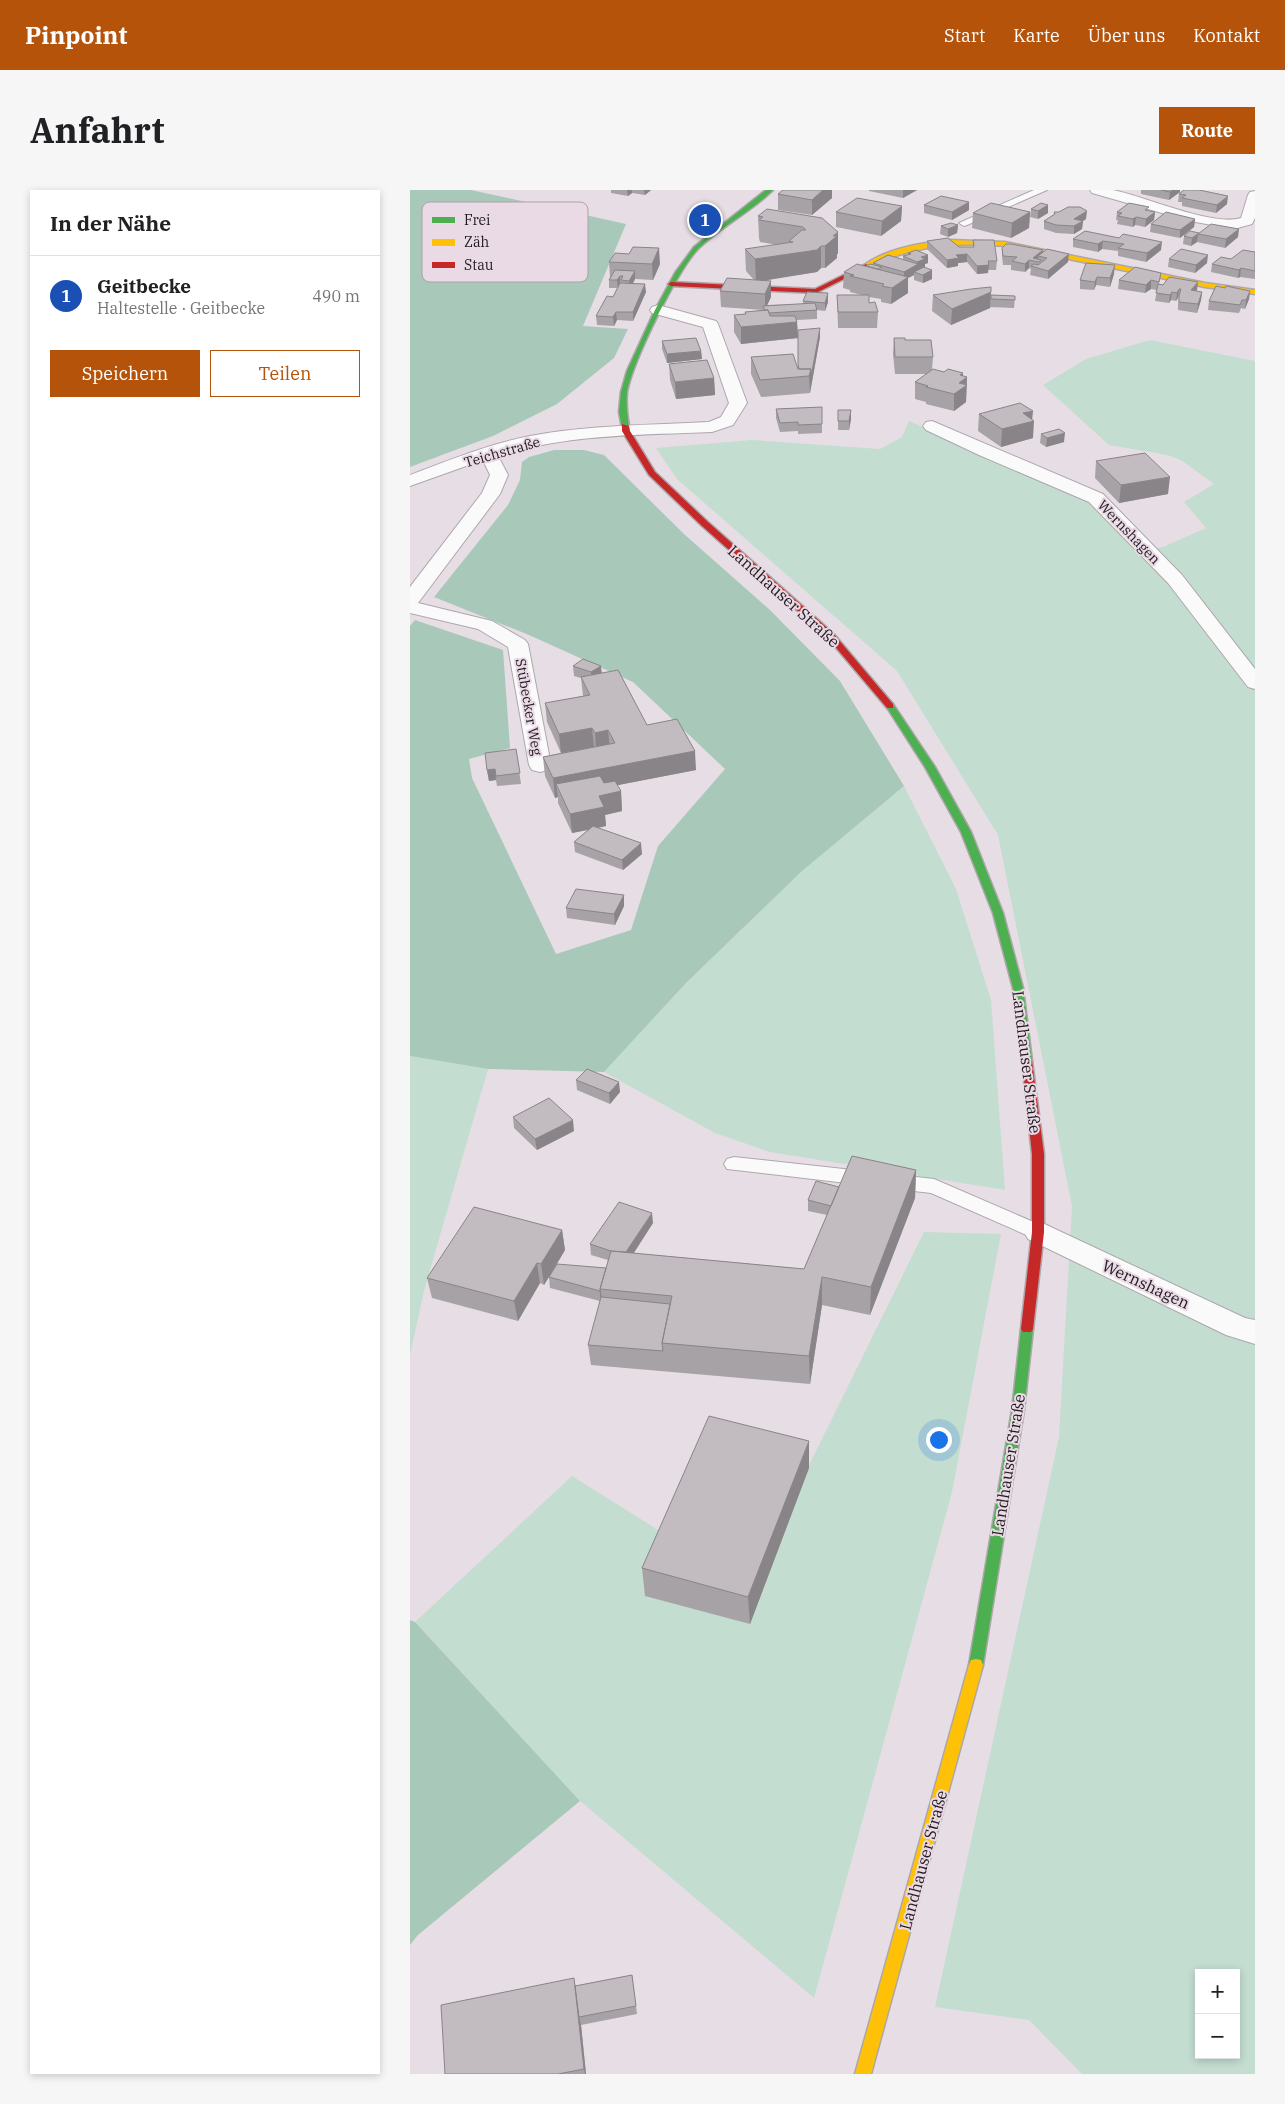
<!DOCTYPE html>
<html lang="de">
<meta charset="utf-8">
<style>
body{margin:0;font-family:"IBM Plex Serif",serif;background:#f6f6f6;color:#202124}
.controls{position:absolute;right:15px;bottom:15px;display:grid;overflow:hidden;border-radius:0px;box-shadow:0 2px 8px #0003}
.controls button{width:45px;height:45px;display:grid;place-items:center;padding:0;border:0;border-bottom:1px solid #e0e0e0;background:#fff;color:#202124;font:25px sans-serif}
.you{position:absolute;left:528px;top:1249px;width:18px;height:18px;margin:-12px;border:4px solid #fff;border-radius:50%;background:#1a73e8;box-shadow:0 0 0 8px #1a73e833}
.badge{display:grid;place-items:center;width:32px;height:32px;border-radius:50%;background:#b45309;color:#fff;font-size:16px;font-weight:700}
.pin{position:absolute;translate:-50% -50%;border:2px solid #fff;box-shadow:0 1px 5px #0006}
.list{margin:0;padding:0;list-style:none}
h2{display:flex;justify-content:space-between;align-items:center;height:65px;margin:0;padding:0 20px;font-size:21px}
h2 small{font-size:16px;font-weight:400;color:#757577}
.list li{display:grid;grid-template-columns:32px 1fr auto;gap:15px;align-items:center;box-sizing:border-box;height:80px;padding:0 20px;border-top:1px solid #e0e0e0}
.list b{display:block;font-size:19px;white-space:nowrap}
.list p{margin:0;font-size:16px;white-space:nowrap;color:#757577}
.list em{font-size:16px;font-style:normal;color:#757577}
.actions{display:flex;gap:10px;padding:15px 20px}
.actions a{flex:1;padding:11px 0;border:1px solid #b45309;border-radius:0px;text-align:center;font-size:18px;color:#b45309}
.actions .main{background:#b45309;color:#fff}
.map{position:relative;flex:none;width:845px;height:1884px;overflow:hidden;border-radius:0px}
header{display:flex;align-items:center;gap:30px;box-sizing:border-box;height:70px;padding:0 25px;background:#b45309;color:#fff}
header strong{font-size:24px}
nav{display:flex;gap:28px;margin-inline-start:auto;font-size:18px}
.intro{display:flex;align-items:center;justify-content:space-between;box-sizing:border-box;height:120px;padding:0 30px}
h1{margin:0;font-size:35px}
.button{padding:12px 22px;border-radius:0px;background:#b45309;color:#fff;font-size:18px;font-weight:700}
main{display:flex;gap:30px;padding:0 30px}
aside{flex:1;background:#fff;border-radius:0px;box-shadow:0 2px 8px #0003}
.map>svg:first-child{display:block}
.green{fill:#c4ddd1;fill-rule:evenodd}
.forest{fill:#a8c9b9}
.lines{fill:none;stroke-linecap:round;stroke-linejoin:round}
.lane-casing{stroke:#ada7ac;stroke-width:2}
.street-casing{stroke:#ada7ac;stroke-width:2}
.fast-casing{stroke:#ada7ac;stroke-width:3}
.slow-casing{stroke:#ada7ac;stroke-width:3}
.jam-casing{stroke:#ada7ac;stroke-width:3}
.lane{fill:#fbfafb;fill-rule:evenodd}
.street{fill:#fbfafb;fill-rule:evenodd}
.fast{fill:#4caf50;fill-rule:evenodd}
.slow{fill:#ffc107;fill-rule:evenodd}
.jam{fill:#c62828;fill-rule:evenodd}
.wall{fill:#a7a2a6}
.shaded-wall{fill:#888487}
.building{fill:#c2bcc1;stroke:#888487}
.labels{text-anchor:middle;stroke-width:4;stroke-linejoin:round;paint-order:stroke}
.far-street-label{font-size:14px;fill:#211c20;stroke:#e9dae5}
.street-label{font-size:16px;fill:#211c20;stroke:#e9dae5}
.key{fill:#e9dae5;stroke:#ada1aa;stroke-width:1}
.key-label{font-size:14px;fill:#211c20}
</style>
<header>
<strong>Pinpoint</strong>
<nav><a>Start</a><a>Karte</a><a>Über uns</a><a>Kontakt</a></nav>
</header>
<div class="intro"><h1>Anfahrt</h1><a class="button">Route</a></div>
<main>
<aside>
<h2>In der Nähe<small></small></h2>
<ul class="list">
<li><span class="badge" style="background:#1a4fb4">1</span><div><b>Geitbecke</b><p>Haltestelle · Geitbecke</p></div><em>490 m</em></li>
</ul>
<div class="actions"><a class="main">Speichern</a><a>Teilen</a></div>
</aside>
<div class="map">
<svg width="845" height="1884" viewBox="0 0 845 1884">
<rect width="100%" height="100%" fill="#e6dee4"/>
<path class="green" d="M740 150 845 171V1884H672L619 1830 525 1817 649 1247 662 1016 588 645 487 481 267 289 246 258 342 250 470 259 492 247 499 231 681 312 728 361 753 357 796 338 774 312 804 294 771 270 757 265 699 255 633 195 676 169ZM789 1783H826V1865H789Z
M494 596 546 699 581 810 595 1000 360 962 305 943 194 882 276 793 391 682Z
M0 866 78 879 14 1101 0 1165Z
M514 1042 591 1044 542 1302 404 1808 170 1611 5 1432 162 1286 339 1397Z"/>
<path class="forest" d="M0 0H61L216 34 173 136 218 139 204 168 147 214 83 246 0 277Z
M144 260H174L194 265 274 344 360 420 430 491 494 596 391 682 276 793 194 882 78 879 0 866V436L5 430 93 460 100 558 59 569 62 588 146 764 221 740 248 656 315 579 223 492 119 445 24 407 98 315 110 290 112 272 119 267Z
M0 1430 5 1432 170 1611 8 1745 0 1755Z"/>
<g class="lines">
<g class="lane-casing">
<path id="lane" d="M624 0H637L557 35 554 36 549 33Z
M324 967 524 989 635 1037 638 1042 635 1047 628 1049 621 1047 521 1003 317 979 314 974 317 969Z"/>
</g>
<g class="street-casing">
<path id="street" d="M680 0C687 0 696 0 703 0 734 6 803 37 831 28L838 5 840 2 845 1V28L842 34 824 39 780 31 682 3Z
M248 115 306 131 308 134 337 213 323 235 302 242C231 245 157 244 88 266L98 285 90 304 8 413 82 431 115 450 118 454 141 575 138 580 130 582 122 580 119 575 98 457 68 439 0 423V397L72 303 80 285 73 270 0 296V285C40 270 79 254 120 246 179 235 240 235 299 232L311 227 319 213 293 137 242 123 240 120 242 117Z
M522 231 693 304 772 385 845 479V499L838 497 758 393 679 312 569 265 516 240 513 236 516 232Z
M628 1031 835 1128 845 1130V1154L816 1145 618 1049 614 1042 618 1035Z"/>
</g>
<g class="fast-casing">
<path id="fast" d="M356 0H363C341 22 310 37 288 59 267 81 223 171 217 202 216 213 217 225 219 236L212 238 209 222 211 202 217 181 245 120 265 83 284 57Z
M480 513 483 514 525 577 561 642 593 723 613 798 622 871 621 874H613L612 871 603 798 583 723 551 642 515 577 476 516Z
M617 1134 621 1136 623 1139 614 1220 573 1475 571 1480 566 1481 561 1480 559 1475 602 1220 611 1139 613 1136Z"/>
</g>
<g class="slow-casing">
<path id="slow" d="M540 50 595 52 795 93 845 100V104L795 97 595 56C543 52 506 55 458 77L453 76C476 58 512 53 540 50Z
M566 1469 571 1470 573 1475 461 1884H445L559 1475 561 1470Z"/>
</g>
<g class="jam-casing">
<path id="jam" d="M456 74 459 76 458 77 406 103 261 96 258 94 261 92 405 99Z
M212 234 219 236 220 241 245 282 298 332 423 443 483 514V518H477L417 447 292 336 239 285 212 241Z
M617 867 622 871 634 964V1042L623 1139 621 1142H613L611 1139 622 1042V964L612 871Z"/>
</g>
<use href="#lane" class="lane"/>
<use href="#street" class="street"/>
<use href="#fast" class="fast"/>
<use href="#slow" class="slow"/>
<use href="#jam" class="jam"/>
</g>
<path class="wall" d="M201 0H241L235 5 222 3 218 6 201 3Z
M422 0V8L402 25 368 20V4Z
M459 0H507L493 8 459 1Z
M731 0H770V2L759 10 731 4Z
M769 4 817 14 806 23 772 16V12H768Z
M514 15 559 20 542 30 514 23Z
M638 15V23L628 29 620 27 621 19Z
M492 16 491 31 471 46 426 37V22Z
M739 21 745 22 744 30 735 37 725 35 723 37 707 34 708 30H706L707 22Z
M620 22 619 38 601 48 562 38 563 23Z
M644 22 676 29 673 31 672 39 664 44 646 43 634 39V31L644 25Z
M348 26 412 28 428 64H427V68L415 78H411L407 82 353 90 361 91V107L357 115 393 114V111L418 103V112L415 121 407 120V129L387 130V132L388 148 331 154 324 142V125L335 124V122L353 120 311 117 310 101 344 90 336 81 335 59 367 55 350 52 349 48Z
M785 29 784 37 770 48 740 42 741 34Z
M548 35 547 43 538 47 530 44 531 36Z
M675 41 751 60 736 72 708 66V61L692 59 688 62 663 57V49Z
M789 43 828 47 815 58 787 52 781 56 773 54 774 46Z
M563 50 587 71 586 80H578V83L567 84 557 72 548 73V76L537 78 517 59V51L549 57H563Z
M592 58 632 63 658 72 638 89 620 85 621 79 619 78 615 82 601 80V75H593L592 66Z
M845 62V89L830 87 828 88 801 82 802 74Z
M498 63 518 73 515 74V77L522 89 513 93 504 90V85L498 88V103L481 114 471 112V109L459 107V113L468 122 467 138H428L427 105H452L440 102V100L433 98 434 82 463 74V73L493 70V66L498 65Z
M759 69 797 73 785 83 758 77Z
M199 72 250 74 243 90 225 89 223 93 236 102 223 131 207 130 204 136 187 135 186 126 203 107 207 98H199V90L200 87Z
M751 83 749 94 787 100 786 101 792 102 791 110 787 123 768 120V114L769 107 766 111 761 110 759 113 745 111 747 100 741 99 735 103 708 99 709 90Z
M704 84 700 97 686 95 684 100 670 99V90Z
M581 97 580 118 541 135 522 121 523 105Z
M840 101 839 109 835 119 831 118 829 123 798 120 799 111Z
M581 105 605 106 604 118 580 117Z
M388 140 410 147 400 203 351 207 341 184V167L388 179Z
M484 148 495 150 523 167 522 180 557 187 556 212 544 221 516 214V212L505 209V192L517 184H485L483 164Z
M252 151 291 161 292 169 257 173 252 159Z
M259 174 304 188 305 205 266 209 260 190Z
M412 217V243L388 244V241L370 242 366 228V219Z
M428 220 441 229 439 240H428Z
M569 224 622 229 623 248 591 257 568 241Z
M631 244 654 252 636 257 630 253Z
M686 271 758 304 709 313 685 288Z
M163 476 191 483 237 535 286 580 207 595 211 601 212 621 195 625 196 636 188 638 232 664 213 680 165 662 164 652 178 640 162 643 148 613V607L145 608 135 586 133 567 151 563 137 532 135 513 173 506 171 488 164 486Z
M106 559 111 594 87 596 86 590 79 591 77 580Z
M214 705V716L205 735 157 728 156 718Z
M166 890 210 902 200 914 167 900Z
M103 927 164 941 127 960 104 938Z
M506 980 505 1008 460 1125 412 1115 400 1194 181 1175 178 1155 190 1111 140 1098 139 1087 134 1095 130 1093 108 1131 22 1108 17 1088 152 1040 155 1060 140 1086 196 1078 198 1070 181 1065 180 1054 243 1033 224 1063 394 1079 417 1025 398 1021V1010L429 997Z
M399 1278 340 1434 235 1406 232 1378Z
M222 1785 227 1824 171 1835 176 1884H35L165 1796Z"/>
<path class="shaded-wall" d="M217 0H222V3L218 6Z
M234 0H241L235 5Z
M413 0H422V8L402 25V10Z
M493 0H507L493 8Z
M763 0H770V2L759 10 760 2Z
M818 6 817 14 806 23 807 15Z
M559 12V20L542 30V22Z
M638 15V23L628 29V21Z
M492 16 491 31 471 46 472 31Z
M677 21 676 29 673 31 672 39 664 44V29Z
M620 22 619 38 601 48 602 33Z
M745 22 744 30 735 37 736 29Z
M726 27 725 35 723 37V29Z
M785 29 784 37 770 48V40Z
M548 35 547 43 538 47V39Z
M829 39 828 47 815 58 816 49Z
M428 42V64H427V68L415 78V56L423 46Z
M788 44 787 52 781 56 782 48Z
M693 51 692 59 688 62V54Z
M752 52 751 60 736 72 737 63Z
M411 56V78L407 82 346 92 345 69Z
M249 58 250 74 243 90 242 74Z
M633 60 632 67 628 66V71L623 68Z
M557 64V72L548 73V76L537 78V70L546 65Z
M659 64 658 72 638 89V81Z
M518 65V73L515 74V77L504 82V85L498 88V103L481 114 482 98 494 90V82L507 75V72L511 67Z
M798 65 797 73 785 83 786 75Z
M619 70V78L615 82V74Z
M579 75 578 83 567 84V76Z
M705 75 704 84 700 97V88Z
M831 78 830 87 828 88 829 80Z
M522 80V89L513 93V85Z
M225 81V89L220 99 219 91Z
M210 86V94L208 98 207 90Z
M687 87 686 95 684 100 685 92Z
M741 90V99L735 103 736 95Z
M361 91V107L355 120V104Z
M788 92 787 100 780 108 781 100Z
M235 94 236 102 223 131V122Z
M769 99 768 107 766 111 767 103Z
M840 101 839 109 835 119 836 110Z
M581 102 580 118 541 135 542 119Z
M762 102 761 110 759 113 760 105Z
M792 102 791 110 787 123 788 114Z
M418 103V112L415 121V113Z
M206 122 207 130 204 136 203 127Z
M387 132 388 148 331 154V137Z
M410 138V147L400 203 399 186Z
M291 161 292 169 257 173V164Z
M553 183V190L557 187 556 212 544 221V204L550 185Z
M304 188 305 205 266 209 265 192Z
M441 220V229L439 240V231Z
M623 221 622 231H624L623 248 591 257 592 239 613 223Z
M655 243 654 252 636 257 637 248Z
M760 287 758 304 709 313 711 295Z
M191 476 192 486 182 492 181 482Z
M182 538 184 557 151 563 149 544Z
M198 540 200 560 186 562 185 543Z
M285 561 286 580 152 606 146 594 148 607 145 608 143 588Z
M85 579 86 590 79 591 77 580Z
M211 601 212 621 195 625 196 636 162 643 160 624 189 606Z
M231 653 232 664 213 680 212 670Z
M214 705V716L205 735 204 724Z
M209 892 210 902 200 914 199 903Z
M163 930 164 941 127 960 125 949Z
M506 980 505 1008 460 1125 461 1097Z
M242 1023 243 1033 215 1076 214 1065Z
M152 1040 155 1060 134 1095 131 1074Z
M127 1073 130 1093 108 1131 104 1111Z
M412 1087V1115L400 1194 399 1166Z
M399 1251V1278L340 1434 338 1407Z
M164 1788 167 1805 169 1827 171 1835 176 1884H175L174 1879Z"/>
<path class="building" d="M373 0H413L402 10 368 4Z
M751 0H763L760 2Z
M774 0H789L818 6 807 15 772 8 776 5 769 4Z
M531 6 559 12 542 22 514 15Z
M447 8 492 16 472 31 426 22Z
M581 13 620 22 602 33 563 23Z
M631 13 638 15 628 21 621 19Z
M719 13 739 17 735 20 745 22 736 29 726 27 723 29 708 26 712 23 707 22Z
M658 17H670L677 21 664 29 673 31 664 36 646 35 634 31 645 24 644 22H649Z
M357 19 412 28 428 42 423 46H427L415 56H411L407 60 345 69 335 59 383 52 379 51 392 40H396L393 37 349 30 353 27 348 26Z
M756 22 785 29 770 40 741 34Z
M541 33 548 35 538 39 531 36Z
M801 34 829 39 816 49 788 44Z
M675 41 709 48 713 44 752 52 737 63 708 58 714 54 693 51 688 54 663 49Z
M780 41 789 43 782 48 774 46Z
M538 48 549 57H564L563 50H584L587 71H578L579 75 567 76 557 64 546 65 549 68 537 70 517 51Z
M596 54H601L633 60 623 68 631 70 629 72 619 70 615 74 602 71 607 67 593 66 592 58Z
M223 57 249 58 242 74 199 72 205 63 219 64Z
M637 59 659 64 638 81 621 76 624 74 628 75 637 68 628 66Z
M771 59 798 65 786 75 759 69Z
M506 60 518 65 511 67 515 69 507 72 493 66 501 64 498 63Z
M833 60 845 62V81L831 78 829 80 802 74 811 67 821 69Z
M478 65 508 74 494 82 463 73Z
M676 73 705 75 700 88 687 87 685 92 670 90Z
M447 74 498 87 482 98 472 96 474 94 440 86 444 85 434 82Z
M460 74 472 77 468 79 456 76Z
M514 77 522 80 513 85 504 82Z
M725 77 751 83 749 92 741 90 736 95 709 90Z
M205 80 225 81 219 91 211 90 213 86H210L207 90H199Z
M759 87 788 92 781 100 792 102 788 114 769 112V106L771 99H769L767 103 762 102 760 105 746 103 748 94 753 95Z
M317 88 361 91 355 104 310 101Z
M210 93 235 94 223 122H206L203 127 186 126 197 106 203 107Z
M806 96 815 98 816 96 840 101 836 110H832L830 115 799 111Z
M581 97V102L542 119 523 105 561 99Z
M397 102 418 103 415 113 393 111Z
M427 105H459V113L465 112 468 122H428Z
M581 105 605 106V110L581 109Z
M405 113 407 120 359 123 358 120H355L353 116Z
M358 120 360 126H385L387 132 331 137 324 125 336 124 335 122Z
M410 138 401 187V179H389L388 175V140Z
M286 148 291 161 257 164 252 151Z
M484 148H495V150H521L523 167H485Z
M383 164 388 179H401L399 186 350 190 341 167Z
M297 170 304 188 265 192 259 174Z
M523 179 534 182 538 179 553 183 550 185 557 187 549 193 557 195 544 204 516 197 518 196 505 192Z
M610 213 623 221 613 223 624 231 592 239 569 224Z
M412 217V234L388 235V232L370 233 366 219Z
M428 220H441L439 231H428Z
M649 239 655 243 637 248 631 244Z
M735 263 760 287 711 295 686 271Z
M173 469 191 476 181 482 163 476Z
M208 480 237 535 267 529 285 561 143 588 133 567 205 553 198 540 185 543 182 538 149 544 135 513 180 505 171 487Z
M106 559 110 583 86 586 85 579 77 580 75 563Z
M190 586 194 593 205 591 211 601 189 606 194 617 160 624 146 594Z
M183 636 231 653 212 670 164 652Z
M166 699 214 705 204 724 156 718Z
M177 879 209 892 199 903 166 890Z
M139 908 163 930 125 949 103 927Z
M442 966 506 980 461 1097 412 1087 399 1166 252 1153 262 1106 190 1099 201 1061 394 1079Z
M406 991 429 997 421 1016 398 1010Z
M209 1012 242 1023 216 1062 201 1061 180 1054Z
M64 1017 152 1040 131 1074 127 1073 104 1111 17 1088Z
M147 1074 196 1078 190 1099 191 1107 190 1101 139 1087Z
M191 1107 260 1114 252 1153 253 1161 178 1155Z
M299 1226 399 1251 338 1407 232 1378Z
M222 1785 226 1816 169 1827 165 1796Z
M164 1788 174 1879 148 1884H35L31 1815Z"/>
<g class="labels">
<g class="far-street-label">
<text transform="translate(92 262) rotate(-16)" y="5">Teichstraße</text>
<text transform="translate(719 342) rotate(46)" y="5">Wernshagen</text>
<text transform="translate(119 517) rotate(80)" y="5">Stübecker Weg</text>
</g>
<g class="street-label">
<text transform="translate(374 406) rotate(42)" y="6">Landhauser Straße</text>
<text transform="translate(617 872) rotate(83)" y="6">Landhauser Straße</text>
<text transform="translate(736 1094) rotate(25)" y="6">Wernshagen</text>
<text transform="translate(598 1275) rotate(-81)" y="6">Landhauser Straße</text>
<text transform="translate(513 1670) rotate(-75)" y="6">Landhauser Straße</text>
</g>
</g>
<rect x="12" y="12" width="166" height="80" rx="8" class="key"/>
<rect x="22" y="27" width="23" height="6" fill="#4caf50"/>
<rect x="22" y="49" width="23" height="7" fill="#ffc107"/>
<rect x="22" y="72" width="23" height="6" fill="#c62828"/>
<g class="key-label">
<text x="54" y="35">Frei</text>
<text x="54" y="57">Zäh</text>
<text x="54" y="80">Stau</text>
</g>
</svg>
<div class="controls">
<button>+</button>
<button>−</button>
</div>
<div class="you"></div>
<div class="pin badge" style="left:295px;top:30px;background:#1a4fb4">1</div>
</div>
</main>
